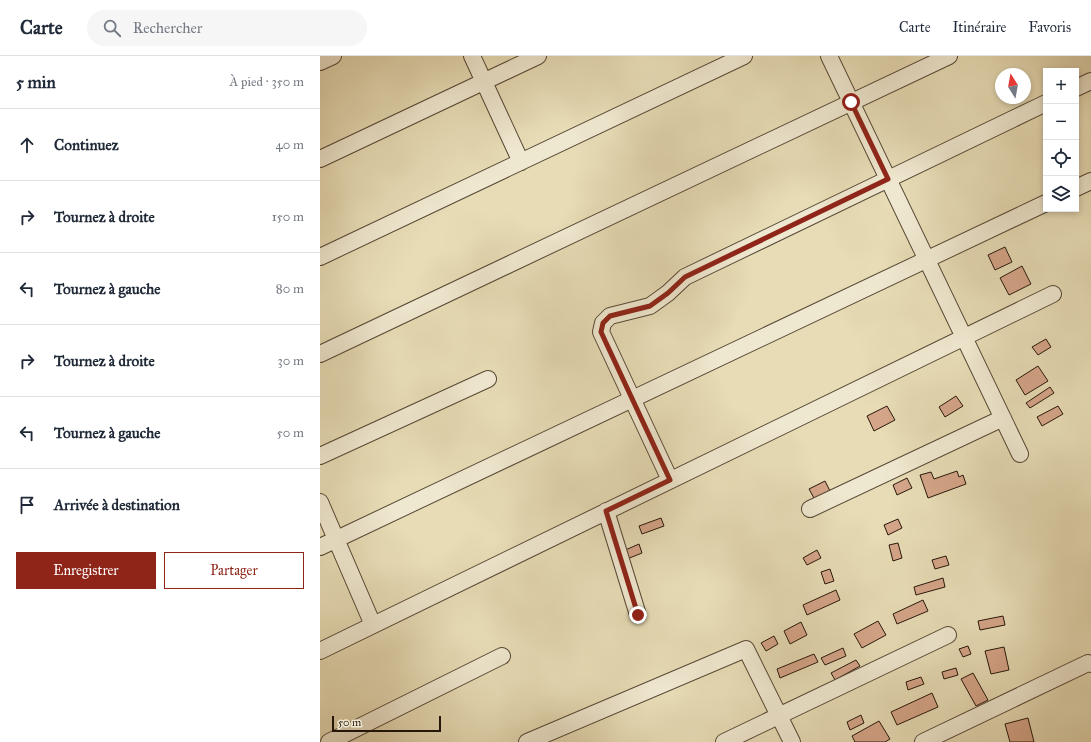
<!DOCTYPE html>
<html lang="fr">
<meta charset="utf-8">
<style>
body{margin:0;font-family:"IM FELL Great Primer",serif;background:#f6f6f7;color:#1f2937}
.controls{position:absolute;right:12px;top:12px;display:grid;overflow:hidden;border-radius:0px;box-shadow:0 2px 6px #0003}
.controls button{width:36px;height:36px;display:grid;place-items:center;padding:0;border:0;border-bottom:1px solid #e0e1e3;background:#fff;color:#1f2937;font:20px sans-serif}
.compass{position:absolute;left:675px;top:12px;width:36px;height:36px;border-radius:50%;background:#fff;box-shadow:0 2px 6px #0003;rotate:349deg}
.scale{position:absolute;left:12px;bottom:10px;width:109px;box-sizing:border-box;padding-left:4px;border:2px solid #27170a;border-top:0;font-size:11px;line-height:14px;white-space:nowrap;color:#27170a;-webkit-text-stroke:3px #efe8d0;paint-order:stroke}
.stop{position:absolute;width:12px;height:12px;margin:-9px;border:3px solid #8f2418;border-radius:50%;background:#fff}
.stop.end{background:#8f2418;border-color:#fff;box-shadow:0 1px 4px #0008}
.list{margin:0;padding:0;list-style:none}
h2{display:flex;justify-content:space-between;align-items:center;height:52px;margin:0;padding:0 16px;font-size:17px}
h2 small{font-size:13px;font-weight:400;color:#747a83}
.list li{display:grid;grid-template-columns:26px 1fr auto;gap:12px;align-items:center;box-sizing:border-box;height:72px;padding:0 16px;border-top:1px solid #e0e1e3}
.list b{display:block;font-size:15px;white-space:nowrap}
.list em{font-size:13px;font-style:normal;color:#747a83}
.actions{display:flex;gap:8px;padding:12px 16px}
.actions a{flex:1;padding:9px 0;border:1px solid #8f2418;border-radius:0px;text-align:center;font-size:14px;color:#8f2418}
.actions .main{background:#8f2418;color:#fff}
.icon{flex:none;width:22px;height:22px;fill:none;stroke:currentColor;stroke-width:2;stroke-linecap:round;stroke-linejoin:round}
.map{position:relative;flex:none;width:771px;height:686px;overflow:hidden}
header{display:flex;align-items:center;gap:24px;box-sizing:border-box;height:56px;padding:0 20px;background:#fff;border-bottom:1px solid #e0e1e3}
header strong{font-size:19px}
nav{display:flex;gap:22px;margin-inline-start:auto;font-size:14px}
.search{width:280px;height:36px;background:#f6f6f7;display:flex;align-items:center;gap:10px;box-sizing:border-box;padding:0 14px;border-radius:22px;color:#747a83;font-size:15px}
main{display:flex}
aside{flex:1;background:#fff}
.map>svg:first-child{display:block}
.building{fill:#d5a589;stroke:#27170a}
.lines{fill:none;stroke-linecap:round;stroke-linejoin:round}
.minor-casing{stroke:#574835;stroke-width:18}
.minor{stroke:#efe8d0;stroke-width:16}
.route{stroke:#8f2418;stroke-width:5}
</style>
<header>
<strong>Carte</strong>
<div class="search"><svg class="icon" aria-label="search" viewBox="0 0 24 24"><circle cx="10" cy="10" r="6"/><path d="M15 15l6 6"/></svg>Rechercher</div>
<nav><a>Carte</a><a>Itinéraire</a><a>Favoris</a></nav>
</header>
<main>
<aside>
<h2>5 min<small>À pied · 350 m</small></h2>
<ul class="list">
<li><svg class="icon" aria-label="ahead" viewBox="0 0 24 24"><path d="M12 20V5M6 11l6-6 6 6"/></svg><div><b>Continuez</b></div><em>40 m</em></li>
<li><svg class="icon" aria-label="right" viewBox="0 0 24 24"><path d="M7 20v-9h11M14 6l5 5-5 5"/></svg><div><b>Tournez à droite</b></div><em>150 m</em></li>
<li><svg class="icon" aria-label="left" viewBox="0 0 24 24"><path d="M17 20v-9H6M10 6l-5 5 5 5"/></svg><div><b>Tournez à gauche</b></div><em>80 m</em></li>
<li><svg class="icon" aria-label="right" viewBox="0 0 24 24"><path d="M7 20v-9h11M14 6l5 5-5 5"/></svg><div><b>Tournez à droite</b></div><em>30 m</em></li>
<li><svg class="icon" aria-label="left" viewBox="0 0 24 24"><path d="M17 20v-9H6M10 6l-5 5 5 5"/></svg><div><b>Tournez à gauche</b></div><em>50 m</em></li>
<li><svg class="icon" aria-label="arrive" viewBox="0 0 24 24"><path d="M6 21V4h12l-3 4 3 4H6"/></svg><div><b>Arrivée à destination</b></div></li>
</ul>
<div class="actions"><a class="main">Enregistrer</a><a>Partager</a></div>
</aside>
<div class="map">
<svg width="771" height="686" viewBox="0 0 771 686">
<rect width="100%" height="100%" fill="#e7dcb6"/>
<filter id="stains"><feTurbulence type="fractalNoise" baseFrequency=".005" numOctaves="4"/><feColorMatrix values="0 0 0 0 .2 0 0 0 0 .09 0 0 0 0 .02 0 0 0 .5 -.17"/></filter>
<radialGradient id="worn" r=".72"><stop offset=".6" stop-color="#630" stop-opacity="0"/><stop offset="1" stop-color="#630" stop-opacity=".3"/></radialGradient>
<path class="building" d="M685 191 692 206 675 214 668 199Z
M702 210 711 228 689 239 680 222Z
M726 283 731 291 718 299 712 291Z
M718 310 728 325 705 339 696 324Z
M730 331 734 337 710 352 706 347Z
M636 340 643 350 625 361 619 351Z
M567 350 575 364 554 375 547 360Z
M738 350 743 358 722 370 717 361Z
M637 415 639 421 643 419 646 428 608 442 600 419 611 416 614 423Z
M587 422 592 432 577 439 573 429Z
M505 425 511 437 495 444 489 433Z
M341 462 344 470 322 478 319 470Z
M578 463 582 472 568 479 564 469Z
M578 487 582 502 573 505 569 489Z
M319 488 322 497 307 503 303 495Z
M497 494 501 502 487 509 483 502Z
M626 500 629 509 615 513 612 504Z
M510 513 514 525 505 528 501 516Z
M623 522 625 531 596 539 594 531Z
M516 534 520 544 487 559 483 549Z
M603 544 608 555 577 568 573 558Z
M683 560 685 569 660 574 658 565Z
M558 565 566 579 542 592 534 578Z
M481 566 487 579 470 588 464 575Z
M454 580 458 588 446 595 441 587Z
M648 590 651 598 643 601 639 593Z
M684 591 689 614 671 618 665 595Z
M523 592 526 600 505 609 501 602Z
M494 598 498 606 460 622 457 613Z
M536 604 540 610 515 624 511 617Z
M636 612 638 619 624 623 622 616Z
M653 617 668 644 656 650 641 623Z
M601 621 604 628 588 634 586 626Z
M612 637 618 651 577 669 571 656Z
M541 659 544 667 530 674 527 666Z
M708 662 714 686H690L685 668Z
M559 665 570 683 565 686H535L532 680Z"/>
<g class="lines">
<g class="minor-casing">
<path id="minor" d="M152 0 201 106
M509 0 700 398
M0 6 13 0
M756 32 771 25
M0 103 218 0
M756 132 771 125
M0 201 424 0
M0 298 629 0
M0 400 168 323
M350 424 281 276 283 267 290 260 330 250 348 237 365 221 726 47
M0 446 53 569
M490 453 683 362
M286 455 318 559
M0 491 726 147
M0 595 733 238
M9 686 182 600
M207 686 426 593 472 686
M404 686 628 579
M603 686 768 607 771 608"/>
</g>
<use href="#minor" class="minor"/>
</g>
<g class="lines">
<path class="route" d="M318 559 286 455 350 424 281 276 283 267 290 260 330 250 348 237 365 221 568 123 531 46"/>
</g>
<rect width="100%" height="100%" filter="url(#stains)"/>
<rect width="100%" height="100%" fill="url(#worn)"/>
</svg>
<div class="controls">
<button>+</button>
<button>−</button>
<button><svg class="icon" aria-label="locate" viewBox="0 0 24 24"><circle cx="12" cy="12" r="6"/><path d="M12 2v4M12 18v4M2 12h4M18 12h4"/></svg></button>
<button><svg class="icon" aria-label="layers" viewBox="0 0 24 24"><path d="M12 4l9 5-9 5-9-5zM3 14l9 5 9-5"/></svg></button>
</div>
<svg class="compass" viewBox="-18 -18 36 36"><path d="M0-13l5 13h-10z" fill="#e53935"/><path d="M0 13l5-13h-10z" fill="#747a83"/></svg>
<div class="scale">50 m</div>
<div class="stop" style="left:531px;top:46px"></div>
<div class="stop end" style="left:318px;top:559px"></div>
</div>
</main>
